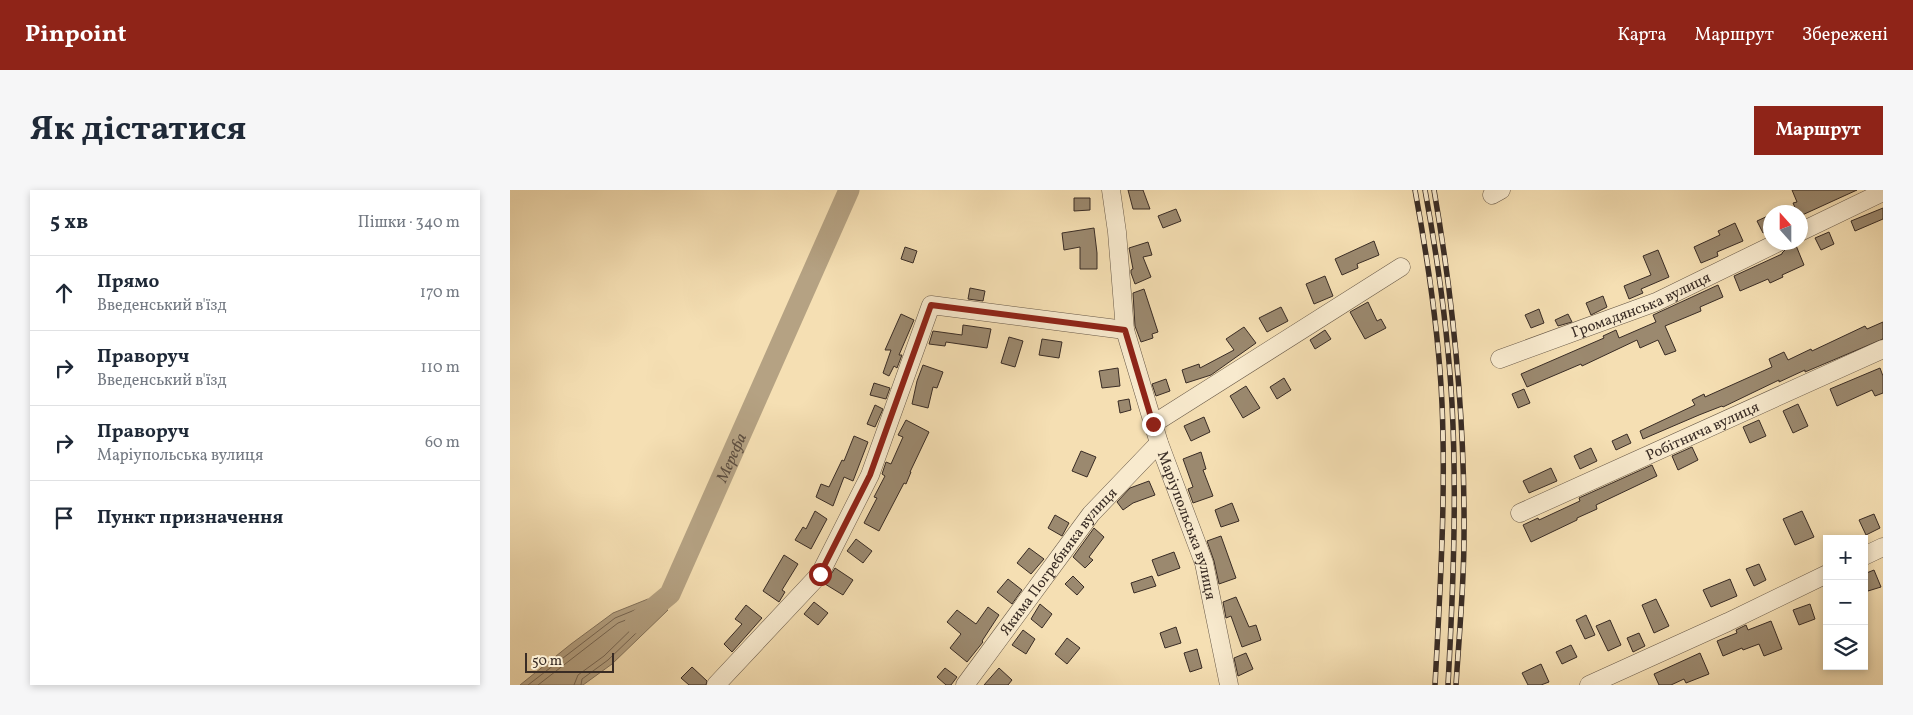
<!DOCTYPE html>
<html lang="uk">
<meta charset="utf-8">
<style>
body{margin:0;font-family:Vollkorn,serif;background:#f6f6f7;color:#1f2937}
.controls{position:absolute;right:15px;bottom:15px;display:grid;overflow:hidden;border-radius:0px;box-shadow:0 2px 8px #0003}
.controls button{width:45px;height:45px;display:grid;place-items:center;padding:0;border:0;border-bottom:1px solid #e0e1e3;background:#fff;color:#1f2937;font:25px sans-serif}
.compass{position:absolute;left:1253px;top:15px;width:45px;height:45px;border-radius:50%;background:#fff;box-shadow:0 2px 8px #0003;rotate:339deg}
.scale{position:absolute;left:15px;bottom:12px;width:89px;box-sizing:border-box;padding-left:5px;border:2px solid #392c25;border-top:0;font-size:14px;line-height:18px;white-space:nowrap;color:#392c25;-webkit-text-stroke:4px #f8eace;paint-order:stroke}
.stop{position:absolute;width:15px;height:15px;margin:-11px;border:4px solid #8f2418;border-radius:50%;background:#fff}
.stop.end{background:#8f2418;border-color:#fff;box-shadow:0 1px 5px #0008}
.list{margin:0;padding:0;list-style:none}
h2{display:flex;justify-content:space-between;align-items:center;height:65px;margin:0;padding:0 20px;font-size:21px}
h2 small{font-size:16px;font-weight:400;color:#747a83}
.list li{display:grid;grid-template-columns:32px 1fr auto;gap:15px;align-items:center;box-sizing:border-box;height:75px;padding:0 20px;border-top:1px solid #e0e1e3}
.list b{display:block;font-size:19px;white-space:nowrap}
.list p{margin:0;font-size:16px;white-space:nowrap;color:#747a83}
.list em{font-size:16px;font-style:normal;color:#747a83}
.icon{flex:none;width:28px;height:28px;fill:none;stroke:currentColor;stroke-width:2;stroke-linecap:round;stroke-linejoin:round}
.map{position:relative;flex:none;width:1373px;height:495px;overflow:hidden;border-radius:0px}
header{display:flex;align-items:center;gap:30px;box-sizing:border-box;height:70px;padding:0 25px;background:#8f2418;color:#fff}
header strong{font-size:24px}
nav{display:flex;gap:28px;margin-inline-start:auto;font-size:18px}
.intro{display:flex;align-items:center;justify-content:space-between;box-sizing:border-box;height:120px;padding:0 30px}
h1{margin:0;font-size:35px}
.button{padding:12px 22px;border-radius:0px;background:#8f2418;color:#fff;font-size:18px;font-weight:700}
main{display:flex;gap:30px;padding:0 30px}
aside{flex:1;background:#fff;border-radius:0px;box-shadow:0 2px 8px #0003}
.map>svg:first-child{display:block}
.water{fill:#b5a283;stroke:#83735d}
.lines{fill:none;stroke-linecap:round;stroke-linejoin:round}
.shore{stroke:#776754;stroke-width:1}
.river{stroke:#b5a283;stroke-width:21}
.building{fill:#9b896f;stroke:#392c25}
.minor-casing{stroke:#685948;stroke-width:19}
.minor{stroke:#f8eace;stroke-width:18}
.rail-casing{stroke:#392c25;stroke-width:5.5}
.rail{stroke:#f8eace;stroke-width:4;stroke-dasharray:11;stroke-linecap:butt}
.route{stroke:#8f2418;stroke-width:6}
.labels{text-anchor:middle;stroke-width:5;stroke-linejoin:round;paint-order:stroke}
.street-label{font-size:15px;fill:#392c25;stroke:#f8eace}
.water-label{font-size:16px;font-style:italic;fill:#5e4f41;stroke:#f8eace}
</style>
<header>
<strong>Pinpoint</strong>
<nav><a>Карта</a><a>Маршрут</a><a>Збережені</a></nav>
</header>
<div class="intro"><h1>Як дістатися</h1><a class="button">Маршрут</a></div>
<main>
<aside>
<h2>5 хв<small>Пішки · 340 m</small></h2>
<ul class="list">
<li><svg class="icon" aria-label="ahead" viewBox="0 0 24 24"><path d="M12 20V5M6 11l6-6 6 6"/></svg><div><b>Прямо</b><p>Введенський в'їзд</p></div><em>170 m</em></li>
<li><svg class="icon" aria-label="right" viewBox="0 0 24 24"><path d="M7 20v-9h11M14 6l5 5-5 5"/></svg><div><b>Праворуч</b><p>Введенський в'їзд</p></div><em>110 m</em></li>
<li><svg class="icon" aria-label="right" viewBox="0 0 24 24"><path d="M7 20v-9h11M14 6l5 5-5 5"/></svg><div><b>Праворуч</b><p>Маріупольська вулиця</p></div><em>60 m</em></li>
<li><svg class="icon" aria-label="arrive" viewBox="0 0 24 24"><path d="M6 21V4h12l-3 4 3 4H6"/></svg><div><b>Пункт призначення</b></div></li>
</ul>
</aside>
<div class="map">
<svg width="1373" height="495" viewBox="0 0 1373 495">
<rect width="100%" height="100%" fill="#f5dfb3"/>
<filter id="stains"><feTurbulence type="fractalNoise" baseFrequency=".004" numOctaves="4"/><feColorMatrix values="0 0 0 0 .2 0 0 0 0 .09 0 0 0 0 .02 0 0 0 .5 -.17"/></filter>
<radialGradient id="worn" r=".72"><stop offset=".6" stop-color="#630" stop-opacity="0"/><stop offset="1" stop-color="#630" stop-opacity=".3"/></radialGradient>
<path class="water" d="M138 409 158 420 102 474 73 495H10L61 454 103 423Z"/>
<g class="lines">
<path class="shore" d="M18 495 105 428 137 415 147 419V423L98 470 72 489 71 495
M28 495 108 433 129 425H131L132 429 94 466 68 485 64 495"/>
<path class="river" id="s1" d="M125 433 160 404 339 0"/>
</g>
<path class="building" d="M618 0H633L640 19H623Z
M1282 0H1347L1290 26V22H1287L1283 13 1287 12Z
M564 8H580V20L564 21Z
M1373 18V29L1345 41 1341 31Z
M666 19 671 31 653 38 648 26Z
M1260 25V39L1253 43 1247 31Z
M1225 33 1233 51 1207 62 1208 66 1191 73 1184 57 1210 45 1208 41Z
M584 38 587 63V79H570V57L554 60 552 43Z
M1319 42 1324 54 1311 60 1305 48Z
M864 51 869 65 847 74 848 78 832 85 825 69Z
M638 52 642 65 633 67 641 87 625 94 621 83V80L623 79 619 58Z
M1285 53 1294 75 1272 85 1273 87 1260 93 1258 89 1230 101 1224 86 1272 64V63L1279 56Z
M395 57 407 61 403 73 391 69Z
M1148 60 1159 87 1131 99 1133 103 1119 109 1114 96 1141 85 1133 66Z
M815 86 823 106 804 114 796 94Z
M1208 95 1213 107 1190 117 1191 121 1155 136 1166 161 1155 165 1148 150 1130 158 1127 150 1072 176 1071 174 1017 197 1011 184 1094 148 1093 146 1106 140 1109 148 1146 132 1143 125Z
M460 98 475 101 473 111 458 109Z
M634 99 648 142 642 144 643 148 631 152 625 136 623 103Z
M1093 106 1097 117 1081 125 1076 113Z
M858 112 867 131 871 129 876 138 855 149 840 122Z
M771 117 778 131 757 142 749 128Z
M1029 119 1034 133 1021 138 1015 125Z
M391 124 404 130 389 165H392L387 178 384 176 379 186 373 183 381 160H375Z
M1058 124 1062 132 1048 136 1045 130Z
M1373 132V149L1295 182V180L1269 192V190L1213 217 1212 216 1189 225 1133 249 1130 241 1185 215 1182 210 1194 204 1195 207 1262 177 1259 169 1274 162 1278 170 1301 159 1302 161 1355 136 1357 139Z
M453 135 481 139 477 158 436 152 435 156 419 154 423 141 452 145Z
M734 137 746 153 701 185 676 193 672 180 689 174 690 178 724 160 716 149Z
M815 140 821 149 805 159 800 150Z
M499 147 513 151 505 177 491 173Z
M532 149 552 152 549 168 529 165Z
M413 175 433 182 427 198 423 197 418 218 402 214 407 191Z
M608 178 610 196 592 198 589 181Z
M1370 178 1373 186V203L1365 206 1362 200 1327 216 1320 199Z
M774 188 781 200 767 209 760 197Z
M656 189 660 201 646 206 642 194Z
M364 193 380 198 376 209 360 205Z
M736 196 750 218 733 228 720 206Z
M1014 199 1020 213 1008 218 1002 204Z
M619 209 621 220 610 223 608 211Z
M1288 214 1298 236 1283 243 1273 221Z
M365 215 373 219 365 237 357 234Z
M694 227 700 242 681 251 674 236Z
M396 230 419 242 400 282H401L396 294 394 293 369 341 354 333 367 308 364 307 375 286 372 284 376 272 381 274 393 247 388 245Z
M1249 230 1256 246 1240 253 1233 237Z
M1117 244 1121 253 1106 260 1102 251Z
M344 246 358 252 343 291 334 287 323 316 306 307 311 294 319 297 332 270 334 271Z
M1182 257 1188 270 1168 280 1162 266Z
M1081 258 1087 271 1070 279 1064 266Z
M571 261 586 267 577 287 562 281Z
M691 262 696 279 693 280 703 306 683 313 678 299 683 297 673 269Z
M1142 275 1147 286 1086 315 1087 319 1067 328V330L1021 352 1013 335 1028 328 1029 330 1070 311 1069 308Z
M1041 278 1047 291 1019 303 1013 291Z
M639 291 645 305 623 313 613 320 607 312 620 298Z
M722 313 729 331 711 337 705 320Z
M305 321 317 329 301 359 285 350 293 337 296 339Z
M1292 321 1304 347 1285 355 1273 329Z
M1364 324 1370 338 1356 345 1349 330Z
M545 325 559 333 552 346 538 338Z
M584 338 594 347 579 367 583 370 575 378 563 367Z
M711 346 726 388 709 394 704 371 697 351Z
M346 349 362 361 353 373 337 361Z
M519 358 534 369 521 384 507 373Z
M664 362 670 378 648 386 642 370Z
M274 365 288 374 272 400 275 402 269 412 253 401Z
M1249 374 1256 390 1244 396 1236 379Z
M325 378 343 390 333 405 315 394Z
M1364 380 1371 397 1358 401 1354 392V384Z
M563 386 574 397 567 405 555 394Z
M642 386 646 396 624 403 621 393Z
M498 389 512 400 502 414 487 402Z
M1220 389 1227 406 1201 417 1193 400Z
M726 407 739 437 746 435 751 450 732 457 721 426 716 428 713 412Z
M1146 409 1159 436 1144 443 1132 415Z
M304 412 318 423 308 435 294 424Z
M530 414 542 424 532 438 521 429Z
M1300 414 1305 429 1289 435 1283 420Z
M236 415 252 428 222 462 214 454 232 434 225 429Z
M478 417 489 425 472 451 473 452 457 472 440 458 451 444 437 432 447 420 466 434Z
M1076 425 1085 445 1075 449 1066 430Z
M1100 430 1111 455 1098 461 1086 436Z
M1261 431 1272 459 1254 466 1249 454 1233 460 1232 458 1213 466 1207 451 1227 443 1226 440 1236 435 1238 440Z
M666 437 671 453 655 458 650 443Z
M513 440 525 449 516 464 502 455Z
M1129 443 1135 456 1123 462 1117 448Z
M557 448 570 458 557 474 545 464Z
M1061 455 1067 467 1052 474 1046 462Z
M687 459 692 478 680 482 674 463Z
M736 463 743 479 728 486 724 468Z
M1190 463 1199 484 1176 493 1174 489 1161 495H1149L1144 484Z
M1031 474 1039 492 1031 495H1018L1012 483Z
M182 477 197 491 196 495H179L171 488Z
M435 478 447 487 441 495H436L427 487Z
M489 478 502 490 498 495H474Z"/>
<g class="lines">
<g class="minor-casing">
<g id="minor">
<path id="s2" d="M601 0 607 42 615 140 649 253 694 373 719 495"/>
<path d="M982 5 991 0"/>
<path d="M1290 42 1373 2"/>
<path id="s3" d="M990 169 1146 112 1269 52"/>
<path d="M643 234 891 77"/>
<path id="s4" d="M1010 323 1373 159"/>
<path d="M1354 366 1373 357"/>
<path d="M206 495 310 384 360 285 421 115 615 140"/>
<path id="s5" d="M455 495 581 324 649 253"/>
<path d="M1079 495 1218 432 1317 384"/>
</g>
</g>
<use href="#minor" class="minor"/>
<g class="rail-casing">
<path id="rail" d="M905 0C918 71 929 143 932 214 936 308 930 402 925 495
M915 0C928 71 938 142 942 214 947 308 943 402 938 495
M924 0C944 115 955 230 954 347 954 396 949 446 946 495"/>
</g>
<use href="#rail" class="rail"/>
</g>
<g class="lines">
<path class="route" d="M310 384 360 285 421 115 615 140 643 234"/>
</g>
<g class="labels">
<g class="street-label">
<text dy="5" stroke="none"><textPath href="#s3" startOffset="151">Громадянська вулиця</textPath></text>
<text dy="5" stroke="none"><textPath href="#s4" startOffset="200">Робітнича вулиця</textPath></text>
<text dy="5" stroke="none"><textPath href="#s2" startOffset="346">Маріупольська вулиця</textPath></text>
<text dy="5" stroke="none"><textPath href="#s5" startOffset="155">Якима Погребняка вулиця</textPath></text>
</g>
<g class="water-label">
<text dy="6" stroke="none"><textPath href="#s1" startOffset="195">Мерефа</textPath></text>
</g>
</g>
<rect width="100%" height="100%" filter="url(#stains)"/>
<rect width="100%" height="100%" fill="url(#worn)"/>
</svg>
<div class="controls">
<button>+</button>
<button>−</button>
<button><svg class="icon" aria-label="layers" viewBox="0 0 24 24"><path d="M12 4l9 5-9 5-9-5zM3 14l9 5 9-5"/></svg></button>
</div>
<svg class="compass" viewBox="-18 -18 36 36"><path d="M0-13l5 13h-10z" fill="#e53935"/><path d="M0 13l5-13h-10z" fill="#747a83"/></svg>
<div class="scale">50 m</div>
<div class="stop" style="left:310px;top:384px"></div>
<div class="stop end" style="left:643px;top:234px"></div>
</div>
</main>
